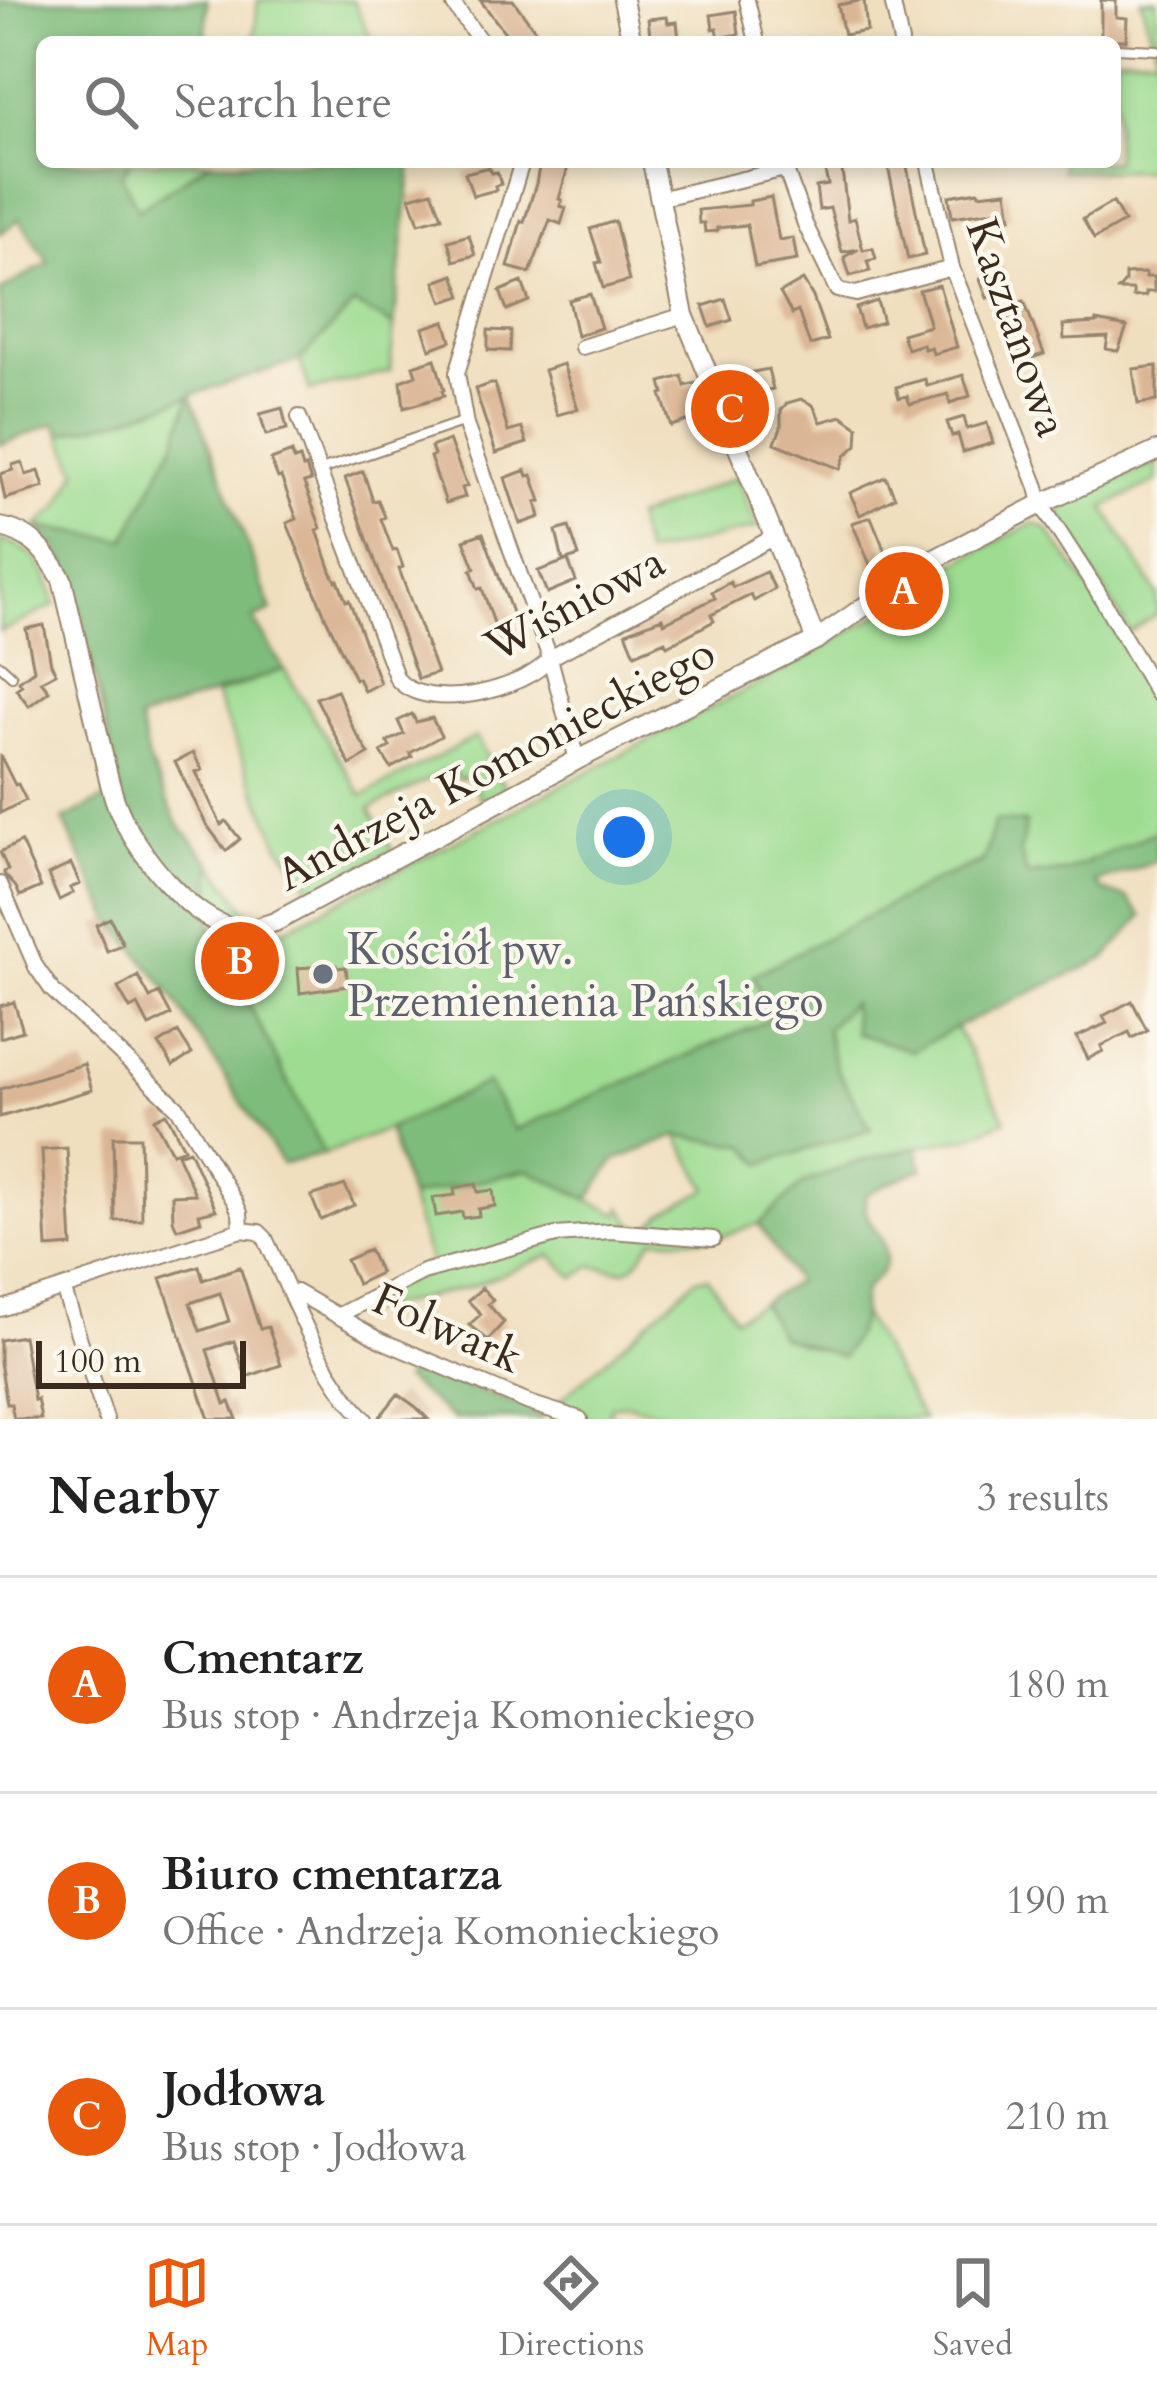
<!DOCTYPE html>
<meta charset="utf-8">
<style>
body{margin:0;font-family:Cardo,serif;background:#f2f2f2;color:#222}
.scale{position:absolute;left:36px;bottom:30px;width:210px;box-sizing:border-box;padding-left:12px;border:6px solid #3b2a1e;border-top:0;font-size:33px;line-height:42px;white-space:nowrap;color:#3b2a1e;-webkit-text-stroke:9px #fbf7ec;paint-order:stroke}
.you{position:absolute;left:624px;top:837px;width:42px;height:42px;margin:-30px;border:9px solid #fff;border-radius:50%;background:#1a73e8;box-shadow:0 0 0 18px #1a73e833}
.badge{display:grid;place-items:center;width:78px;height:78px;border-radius:50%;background:#ea580c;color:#fff;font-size:39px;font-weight:700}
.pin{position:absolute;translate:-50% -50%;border:6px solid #fff;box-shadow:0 3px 12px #0006}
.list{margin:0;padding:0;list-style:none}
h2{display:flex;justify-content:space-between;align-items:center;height:156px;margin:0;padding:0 48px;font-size:51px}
h2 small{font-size:39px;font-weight:400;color:#767676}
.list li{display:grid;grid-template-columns:78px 1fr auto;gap:36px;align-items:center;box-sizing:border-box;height:216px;padding:0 48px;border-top:3px solid #e0e0e0}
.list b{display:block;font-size:45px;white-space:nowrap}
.list p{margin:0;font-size:39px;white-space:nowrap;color:#767676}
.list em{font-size:39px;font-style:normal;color:#767676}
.icon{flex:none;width:66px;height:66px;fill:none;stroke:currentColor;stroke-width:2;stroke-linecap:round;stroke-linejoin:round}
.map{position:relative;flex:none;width:1157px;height:1419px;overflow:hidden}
.search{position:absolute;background:#fff;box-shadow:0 6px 18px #0003;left:36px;right:36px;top:36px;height:132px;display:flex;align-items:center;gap:30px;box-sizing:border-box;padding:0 42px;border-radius:18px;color:#767676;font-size:45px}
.sheet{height:804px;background:#fff}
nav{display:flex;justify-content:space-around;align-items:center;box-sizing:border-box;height:168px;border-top:3px solid #e0e0e0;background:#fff;font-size:33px;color:#767676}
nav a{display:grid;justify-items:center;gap:6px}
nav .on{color:#ea580c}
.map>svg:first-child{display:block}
.green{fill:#9ddc91;stroke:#6c8358;stroke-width:3}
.forest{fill:#7ebc7b;stroke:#5c734c;stroke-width:3}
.building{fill:#dbb695;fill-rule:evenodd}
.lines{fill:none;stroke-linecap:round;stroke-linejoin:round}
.service-casing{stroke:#96846e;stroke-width:12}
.minor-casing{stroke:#96846e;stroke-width:18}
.tertiary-casing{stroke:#96846e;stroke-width:22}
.service{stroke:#fff;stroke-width:8}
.minor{stroke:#fff;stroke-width:14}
.tertiary{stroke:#fff;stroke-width:18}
.worship-dot{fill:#6b7280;stroke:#fbf7ec;stroke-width:4.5}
.labels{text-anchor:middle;stroke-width:9;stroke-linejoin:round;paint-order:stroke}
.street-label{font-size:45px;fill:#3b2a1e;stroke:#fbf7ec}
.worship-label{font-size:45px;fill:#5b616d;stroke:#fbf7ec;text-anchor:start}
</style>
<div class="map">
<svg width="1157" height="1419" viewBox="0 0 1157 1419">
<rect width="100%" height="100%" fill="#fbf7ec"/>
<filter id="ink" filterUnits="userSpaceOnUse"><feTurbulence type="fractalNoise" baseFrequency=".00833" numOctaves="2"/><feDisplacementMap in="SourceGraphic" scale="24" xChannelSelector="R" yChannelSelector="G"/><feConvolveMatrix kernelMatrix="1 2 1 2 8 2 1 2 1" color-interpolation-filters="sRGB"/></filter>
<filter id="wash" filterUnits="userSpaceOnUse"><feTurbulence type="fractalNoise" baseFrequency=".004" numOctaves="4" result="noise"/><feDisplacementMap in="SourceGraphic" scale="48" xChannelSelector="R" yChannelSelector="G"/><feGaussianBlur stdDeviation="2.7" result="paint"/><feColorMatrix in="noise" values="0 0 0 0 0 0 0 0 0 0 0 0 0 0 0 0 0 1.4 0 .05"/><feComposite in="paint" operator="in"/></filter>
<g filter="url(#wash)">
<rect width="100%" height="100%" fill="#f0dfbf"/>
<path class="green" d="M258 0H353L373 42H254Z
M1141 0H1157V170L1062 171V162H1115V56L1157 55Z
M131 162H210L138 210 121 175Z
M355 304 394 326 390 371 310 391 300 360Z
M191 395 177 438 125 540 37 527 60 505 78 471 61 434 123 418Z
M1157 462V481L1104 507 1157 594V614L1130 632 1059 518 1063 507 1074 498Z
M737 477 757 528 645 555 635 518Z
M1034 523 1047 529 1094 594 1157 705V831L1066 872 1026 875 1020 852 983 861 939 879 770 1020 514 1130 487 1083 388 1129 324 1154 226 960 790 667 897 604 941 570Z
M0 540C36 547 48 572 55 605L0 632Z
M284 669 362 796 476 737 506 790 482 800 468 776 459 779 453 771 447 770 370 809 392 850 314 892 279 844 215 695Z
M212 863 253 919H238L210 905Z
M853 1001 911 1051 956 1027 1006 1120 966 1138 916 1147 858 1162 805 1182 759 1224 713 1239H654C626 1273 640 1274 591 1266L575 1278 551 1255 472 1286 362 1313V1303L430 1263 409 1197 527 1170 618 1214 622 1207 633 1224 648 1228 665 1212 708 1189 677 1136 745 1145 870 1129 836 1068 826 1028Z
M708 1277 735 1318 761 1303 781 1337 842 1357 863 1316 923 1419H688L626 1404 610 1407V1419H584L554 1406 696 1279Z"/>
<path class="forest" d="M0 0H207L206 32 209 42H42V162H131L121 175 138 210 210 162H412L394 326 354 304 300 360 191 395 272 611 253 619 284 669 139 720 148 760 178 824 212 863 210 905 214 934 231 938 235 944 246 951 227 961 324 1154 282 1164 168 990 110 918 63 820 120 791 73 577 56 546 37 527 125 540 177 438 190 396 123 419 61 434 55 423 0 445V291L49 262 19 219 0 234Z
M995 821 1026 823 1020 852 1027 875 1066 872 1157 831V861L1096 883 1103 891 1127 898 1142 916 1106 958 956 1027 912 1051 855 1033 852 1003 826 1029 836 1068 871 1129 762 1164 745 1145 677 1136 615 1160 589 1199 527 1170 409 1197 388 1129 487 1083 515 1130 769 1020 754 975 939 879 983 862Z
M917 1147 923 1169 886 1184 866 1195C860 1225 885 1229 886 1256 886 1272 876 1276 867 1287 860 1297 863 1304 862 1314 861 1328 849 1345 842 1357L781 1337 761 1303 796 1282 759 1224 805 1182 858 1162Z
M415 1366 543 1415 541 1419H453L404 1379Z"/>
<g id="blocks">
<path class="building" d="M480 0H513L544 42H512Z
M864 0 867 31 844 35 838 5Z
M1101 0 1116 1V17L1127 18 1126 40H1101Z
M736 11 739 34 719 38 717 28 713 29 711 15Z
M667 17 668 23 677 22 679 39 651 42 648 19Z
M540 162 568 167 559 199 562 200 560 206 566 208 561 224 550 220 530 273 508 267 521 221 524 222 536 184Z
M823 162H841L848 220 855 218 863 250 873 248 876 259 867 261 870 271 850 276 844 257 859 249 842 252 830 208 819 210 816 187 828 185Z
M887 162H906L925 255 908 259Z
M489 167 491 173 497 172 501 184 495 186 496 190 473 196 465 173Z
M432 191 442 217 419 223 410 197Z
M978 191 979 194 1007 191 1011 218 995 221 993 211 952 217 949 196Z
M771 197 779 240 793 238 797 260 755 267 747 225 717 228V231L705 232 704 223H699L698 210 750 205V201Z
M1113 202 1124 222 1094 239 1083 219Z
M615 221 629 281 603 288 596 263 601 262 590 229Z
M469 235 475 255 454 261 448 241Z
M1000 264 1016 304 1024 301 1044 354 1031 358 1029 351 1020 354 999 294 987 298 980 279 987 277 985 270Z
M1146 273V277H1154V292H1146V296L1133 297V290H1118L1125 282V274Z
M454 275 462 296 443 302 435 282Z
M803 280 813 297 828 340 810 345 798 311 792 314 780 293Z
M522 282 529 301 507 310 500 291Z
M939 285 957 347 933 354 931 347 924 349 923 344 907 349 902 334 930 326 919 290Z
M590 294 601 328 577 336 569 300Z
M725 299 732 320 710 327 703 306Z
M877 301 883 322 862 328 856 308Z
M445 321 451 341 430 349 423 328Z
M1096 321 1127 327 1118 351 1106 349 1108 337 1064 339 1063 325 1096 323Z
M488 330 511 331 510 351 488 350Z
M435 359 444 390 442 391 444 396 404 408 401 381 416 375 413 366Z
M563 364 578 409 557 415 544 370Z
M1157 366V401L1138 404 1133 369Z
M768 369 773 389 749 394 744 374Z
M963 375 970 396 950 403 948 394 910 404 907 396 899 398 896 387 925 379 927 386Z
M682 376 685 386 696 383 703 416 671 426 661 394 664 393 661 382Z
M490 384H495L508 432 522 428 527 443 496 453 475 389Z
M801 399 813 405 821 422 842 416 858 427 857 445 845 456 840 469 775 443 781 428V410L787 403Z
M282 408 287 429 266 435 260 414Z
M964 417 967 429 987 423 993 443 963 452 958 434 952 436 947 422Z
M449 440 467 486 462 488 465 497 446 503 430 457 434 455 431 447Z
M292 452 294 460 300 458 303 468 306 467 311 481 304 483 321 528 317 530 331 571 336 581 338 580 346 601 349 600 380 683 364 691 358 678 355 679 325 616 287 523 297 519 281 477 278 478 271 460Z
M22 462 26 475 39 471 44 487 5 499 0 474 13 470 12 465Z
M526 470 528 476 532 475 541 501 536 502 540 517 520 524 505 478Z
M363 471 373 501 378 500 385 517 381 519 393 551 397 550 403 567 399 569 437 673 418 679 345 478Z
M886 477 895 497 860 515 850 493Z
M871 517 890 563 872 569 852 523Z
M569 527 579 556 563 561 556 531Z
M483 533 522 640 502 647 482 588 478 589 471 570 475 568 464 540Z
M568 560 576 581 547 593 538 571Z
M766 572 775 589 754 601 751 595 711 615 714 621 667 646 665 641 635 654 626 632 662 618 664 623 715 598 712 592 725 585 730 582 733 587Z
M44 625 51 664 56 673 41 681 49 691 29 706 16 689 22 685 19 681 34 670 26 629Z
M337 690 353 728 369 754 350 765 316 698Z
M412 714 416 722 432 718 441 736 410 753 412 757 391 768 381 752 390 747 387 742 404 734 398 721Z
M193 753 202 770 196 772 221 825 226 821 240 839 226 851 206 824 175 762Z
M0 755 15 785 18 784 26 800 0 813Z
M21 842 41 887 20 896 16 887 4 874V872L8 870 0 852Z
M71 864 80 884 70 888 73 893 59 900 48 875Z
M110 918 123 944 107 951 96 925Z
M336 965V968L346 967 348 986 300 993 298 968Z
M138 976 150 998 159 993 171 1015 149 1026 138 1005 130 1009 118 988Z
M1132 1001 1147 1030 1132 1038 1129 1032 1101 1046 1103 1051 1088 1059 1077 1037 1107 1023 1103 1016Z
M14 1002 23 1031 0 1038V1006Z
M178 1032 192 1054 173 1066 159 1044Z
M84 1064 92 1090 0 1117V1089Z
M166 1113 184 1148 172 1153 154 1119Z
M113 1137H140L142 1220 115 1221Z
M67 1148 72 1246 47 1248 42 1150Z
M189 1150 216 1210 199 1214 201 1221 177 1229 173 1220 172 1195 195 1194 177 1154Z
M476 1184 478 1192 493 1190 495 1206 478 1209 479 1216 463 1218 462 1212 436 1216 433 1198 455 1195 454 1188Z
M345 1185 354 1205 321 1220 311 1196Z
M369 1250 380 1273 357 1284 346 1260Z
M199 1266 203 1280 240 1267 260 1329 268 1327 281 1365 246 1377 234 1341 207 1350 225 1404 230 1402 237 1419H209L161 1278ZM220 1293 229 1321 200 1331 190 1303Z
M482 1288 493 1300 488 1304 504 1322 488 1340 469 1325 481 1314 468 1301Z
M23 1336 34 1400 37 1399 41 1419H14L11 1404H7L0 1362V1340Z
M398 1394 416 1407 428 1419H378Z"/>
</g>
</g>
<g filter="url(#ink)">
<use href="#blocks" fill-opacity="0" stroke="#96846e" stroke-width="3"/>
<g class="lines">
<g class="service-casing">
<path id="service" d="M1115 48 1157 50
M321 470 465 421
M0 665 12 676"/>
</g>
<g class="minor-casing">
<path id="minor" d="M747 0 757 42
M892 0 901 42
M454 5 481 42
M522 162 457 373 466 425 550 658 577 760
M783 162 805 224 837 290 856 294 952 268
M928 162 952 268 1037 487 1041 504 1098 592 1157 694
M658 199 785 169
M582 347 684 315
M299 417 397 679C427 715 527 689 550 658L772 538
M0 884 36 967 52 990 178 1108 235 1202 240 1213 241 1230
M63 1288 106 1419
M291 1293 296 1292 380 1340 529 1403 580 1419
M0 1309 200 1243 241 1230 259 1232 265 1238C292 1295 321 1375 365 1419
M337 1316 423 1272 556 1235 611 1231 713 1239"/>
</g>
<g class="tertiary-casing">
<path id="tertiary" d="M623 0 632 42
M652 162 684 315 816 640
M0 527C31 532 47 553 62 579L109 780C112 790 114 800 118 808 134 849 191 922 237 929 250 931 262 926 275 922L577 760 816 640 927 563 1041 504 1157 451"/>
</g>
<use href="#service" class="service"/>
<use href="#minor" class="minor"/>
<use href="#tertiary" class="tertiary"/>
</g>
</g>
<circle class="worship-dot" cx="323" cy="974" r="12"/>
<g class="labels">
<g class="street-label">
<text transform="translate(1018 327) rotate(71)" y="16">Kasztanowa</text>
<text transform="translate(574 603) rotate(-28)" y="16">Wiśniowa</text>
<text transform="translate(495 763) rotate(-28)" y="16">Andrzeja Komonieckiego</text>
<text transform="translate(448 1327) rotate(24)" y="16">Folwark</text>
</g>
<g class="worship-label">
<text x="347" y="964">Kościół pw.<tspan x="347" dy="52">Przemienienia Pańskiego</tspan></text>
</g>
</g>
</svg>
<div class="scale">100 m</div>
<div class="you"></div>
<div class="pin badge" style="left:904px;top:591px">A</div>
<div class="pin badge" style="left:240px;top:961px">B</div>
<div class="pin badge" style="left:730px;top:409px">C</div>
<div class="search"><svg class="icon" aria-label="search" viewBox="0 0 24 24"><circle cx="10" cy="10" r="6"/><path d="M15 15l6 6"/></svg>Search here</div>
</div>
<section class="sheet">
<h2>Nearby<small>3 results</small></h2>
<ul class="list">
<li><span class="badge">A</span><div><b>Cmentarz</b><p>Bus stop · Andrzeja Komonieckiego</p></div><em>180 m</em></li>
<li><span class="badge">B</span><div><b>Biuro cmentarza</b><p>Office · Andrzeja Komonieckiego</p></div><em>190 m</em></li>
<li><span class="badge">C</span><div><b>Jodłowa</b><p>Bus stop · Jodłowa</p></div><em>210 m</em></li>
</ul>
</section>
<nav>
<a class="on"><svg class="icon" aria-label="map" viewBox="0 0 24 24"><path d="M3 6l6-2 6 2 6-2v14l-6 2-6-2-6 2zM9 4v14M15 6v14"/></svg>Map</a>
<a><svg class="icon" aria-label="directions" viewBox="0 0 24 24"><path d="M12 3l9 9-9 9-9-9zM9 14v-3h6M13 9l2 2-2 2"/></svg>Directions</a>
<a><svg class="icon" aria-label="saved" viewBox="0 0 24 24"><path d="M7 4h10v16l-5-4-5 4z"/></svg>Saved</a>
</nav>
